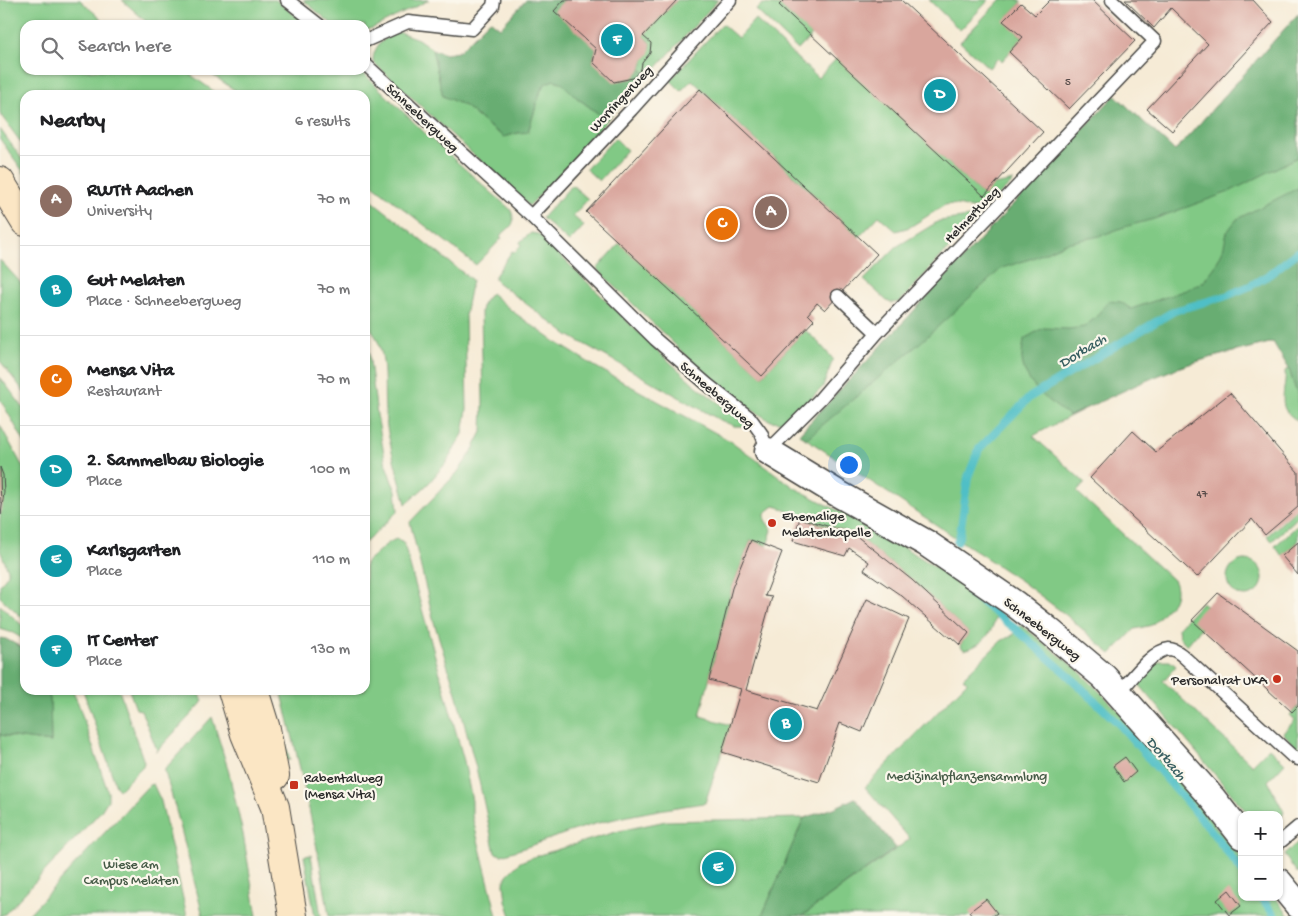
<!DOCTYPE html>
<meta charset="utf-8">
<style>
body{margin:0;font-family:"Gochi Hand",sans-serif;background:#f6f6f6;color:#202124}
.controls{position:absolute;right:15px;bottom:15px;display:grid;overflow:hidden;border-radius:10px;box-shadow:0 1px 4px #0004}
.controls button{width:45px;height:45px;display:grid;place-items:center;padding:0;border:0;border-bottom:1px solid #e0e0e0;background:#fff;color:#202124;font:25px sans-serif}
.you{position:absolute;left:848px;top:464px;width:18px;height:18px;margin:-12px;border:4px solid #fff;border-radius:50%;background:#1a73e8;box-shadow:0 0 0 8px #1a73e833}
.badge{display:grid;place-items:center;width:32px;height:32px;border-radius:50%;background:#1a73e8;color:#fff;font-size:16px;font-weight:700}
.pin{position:absolute;translate:-50% -50%;border:2px solid #fff;box-shadow:0 1px 5px #0006}
.list{margin:0;padding:0;list-style:none}
h2{display:flex;justify-content:space-between;align-items:center;height:65px;margin:0;padding:0 20px;font-size:21px}
h2 small{font-size:16px;font-weight:400;color:#757577}
.list li{display:grid;grid-template-columns:32px 1fr auto;gap:15px;align-items:center;box-sizing:border-box;height:90px;padding:0 20px;border-top:1px solid #e0e0e0}
.list b{display:block;font-size:19px;white-space:nowrap}
.list p{margin:0;font-size:16px;white-space:nowrap;color:#757577}
.list em{font-size:16px;font-style:normal;color:#757577}
.icon{flex:none;width:28px;height:28px;fill:none;stroke:currentColor;stroke-width:2;stroke-linecap:round;stroke-linejoin:round}
.map{position:relative;flex:none;width:1298px;height:916px;overflow:hidden}
.search{position:absolute;background:#fff;box-shadow:0 1px 4px #0004;left:20px;top:20px;width:350px;height:55px;display:flex;align-items:center;gap:12px;box-sizing:border-box;padding:0 18px;border-radius:15px;color:#757577;font-size:19px}
.panel{position:absolute;background:#fff;box-shadow:0 1px 4px #0004;left:20px;top:90px;width:350px;height:605px;border-radius:15px}
.map>svg:first-child{display:block}
.green{fill:#81c985;stroke:#567a58}
.forest{fill:#68ad72;stroke:#4a6c4e}
.lines{fill:none;stroke-linecap:round;stroke-linejoin:round}
.stream{stroke:#50bfc6;stroke-width:8}
.building{fill:#d9a69d}
.lane-casing{stroke:#494845;stroke-width:15}
.street-casing{stroke:#494845;stroke-width:29}
.secondary-casing{stroke:#494845;stroke-width:30}
.lane{stroke:#fff;stroke-width:12}
.street{stroke:#fff;stroke-width:26}
.secondary{stroke:#fbe6c4;stroke-width:28}
.poi-dot{fill:#c8321e;stroke:#fbf7ec;stroke-width:2}
.labels{text-anchor:middle;stroke-width:4.5;stroke-linejoin:round;paint-order:stroke}
.number-label{font-size:11px;fill:#564a48}
.street-label{font-size:14px;fill:#2b2b2b;stroke:#fbf7ec}
.poi-label{font-size:14px;fill:#2b2b2b;stroke:#fbf7ec;text-anchor:start}
.park-label{font-size:14px;fill:#455a46;stroke:#fbf7ec}
.water-label{font-size:15px;font-style:italic;fill:#385f61;stroke:#fbf7ec}
</style>
<div class="map">
<svg width="1298" height="916" viewBox="0 0 1298 916">
<rect width="100%" height="100%" fill="#fbf7ec"/>
<filter id="ink" filterUnits="userSpaceOnUse"><feTurbulence type="fractalNoise" baseFrequency=".02" numOctaves="2"/><feDisplacementMap in="SourceGraphic" scale="10" xChannelSelector="R" yChannelSelector="G"/><feConvolveMatrix kernelMatrix="1 2 1 2 8 2 1 2 1" color-interpolation-filters="sRGB"/></filter>
<filter id="wash" filterUnits="userSpaceOnUse"><feTurbulence type="fractalNoise" baseFrequency=".0096" numOctaves="4" result="noise"/><feDisplacementMap in="SourceGraphic" scale="20" xChannelSelector="R" yChannelSelector="G"/><feGaussianBlur stdDeviation="1.12" result="paint"/><feColorMatrix in="noise" values="0 0 0 0 0 0 0 0 0 0 0 0 0 0 0 0 0 1.4 0 .05"/><feComposite in="paint" operator="in"/></filter>
<g filter="url(#wash)">
<rect width="100%" height="100%" fill="#f6ebd6"/>
<path class="green" d="M0 0H80L108 25H25V70H184L219 95H25V148L0 114Z
M122 0H276L307 25H150Z
M303 0H429L373 28 365 30V25H333Z
M677 0H718L649 76 641 69C643 57 650 57 651 43L643 36Z
M929 0H989L960 30Z
M1000 0H1021V3L1004 21 1023 37 1002 61 998 58 989 68 960 42Z
M762 4 779 5 812 35 798 50 756 10Z
M1298 14V363L1273 342C1243 350 1213 356 1183 366 1132 384 1081 410 1033 436L1085 483 1077 492 1173 580C1177 587 1177 594 1173 602L1152 625 1135 629 1111 654 1066 615 1021 581 799 434 1115 95 1175 151Z
M755 19 818 78 837 58 983 195 994 185 1014 181C1002 191 990 209 972 208 963 207 955 203 945 205L910 227 896 231 879 216 859 237 692 80 681 91 670 80 722 24 738 38Z
M399 32 418 39 432 49 443 96 465 106 485 123 504 137 518 133 528 132 541 90 546 83 554 80 561 82 576 97 607 120 569 165 529 206 373 62C373 45 385 37 399 32Z
M205 70H360L429 137 510 209C519 225 508 228 500 236L502 238 476 265 365 179V95H242Z
M0 129 25 163V174L0 139Z
M615 138 627 150 599 181 586 169Z
M572 185 588 199 573 216 584 226 569 242 542 218Z
M365 195 472 280 465 315 467 409 463 434 446 463 427 485 406 504C399 477 390 449 386 421 381 385 392 351 365 321Z
M978 216 900 302 891 303 887 301 864 280 896 247 939 221Z
M531 233 538 234 661 354 694 384 745 423 744 426H734L718 419 568 335 497 282 495 280V276L512 251 515 252 521 245 520 242Z
M620 243 762 376 805 330 819 343 833 359 823 387 792 416 780 422 771 421 745 406 700 369 597 269Z
M0 260 20 282 25 291V393L0 361Z
M491 293 512 311 554 341 596 367 732 442 795 488 879 532 976 592 997 606C995 629 987 644 964 650L960 645 969 633 912 580 854 534 792 515 785 509 774 506 765 513V520L772 530 767 546 751 540 732 588 700 716 731 725 705 803C666 808 628 815 591 825 561 834 532 846 502 855L495 853 477 772 457 696 434 622 410 522 457 473 470 455 482 432 483 402 481 311 483 303Z
M365 341 369 353 377 415 386 465 392 482 396 490 398 511 365 543Z
M1289 369 1296 391 1298 393V422C1294 418 1289 415 1286 411 1279 400 1287 383 1285 371Z
M0 377 25 410V443L0 399Z
M0 425 25 471V620L0 597V585L8 574V570L0 550V519L4 492 0 463Z
M1298 508V517L1272 541 1267 536Z
M1298 525V542L1282 556 1275 546Z
M396 539 402 541 404 544 464 761 472 801V816L497 916H329C317 840 300 765 281 690H365V563L388 543Z
M1227 578a18 18 0 1 1 36 0a18 18 0 1 1-36 0Z
M1202 602 1206 606 1201 628 1187 645 1179 637 1178 628Z
M0 605 25 628V640L13 633 0 629Z
M1021 625 1076 668 1123 715 1242 858V897H1275L1289 916H802L910 839 865 787 967 682 963 678 1001 641 1013 635Z
M1161 661H1170L1176 666 1163 681 1252 765 1269 748 1285 763 1268 781 1284 812 1279 824V815H1249L1138 683 1154 664Z
M47 690H72L78 703 108 792V800L101 811 5 914 0 916V735L51 742 50 699Z
M83 690H119L144 762 143 766 119 790 116 786Z
M129 690H197L203 700 201 704 156 752 157 750 141 710 136 709Z
M263 690H270L290 760H284Z
M1298 706V749L1283 733 1295 720 1290 715Z
M212 717 228 769 243 834 257 916H203L179 821 165 772V769Z
M153 784 161 801 187 916H27L149 785Z
M804 818 762 916H511L506 901 504 883 507 875 520 862 536 856 619 831 666 821Z
M1298 842V874L1284 855Z
M311 855 321 916H315L304 856Z"/>
<path class="forest" d="M526 0H564L596 49 593 62 641 69 649 76 607 120 576 97 561 82 554 80 546 83 541 90 528 132 518 133 504 137 485 123 465 106 443 96 432 49 445 54 458 52 490 20 500 28Z
M1298 14V157L1229 192 1154 219 1124 227 1100 236 1066 243 1033 258 1002 268 920 343 806 439 799 434 1115 95 1175 151Z
M1298 188V393L1296 391 1289 369 1273 342C1242 350 1212 356 1183 366 1144 380 1107 399 1069 416 1050 402 1024 385 1022 359 1021 353 1024 345 1024 339L1043 328 1069 329 1084 327 1096 317 1108 301 1121 302 1131 309 1186 290 1203 282 1214 268 1223 250 1227 232 1237 219Z
M0 638 6 639 25 649V690H47L50 699 51 742 0 735Z
M855 798 896 848 802 916H762L804 818 834 808Z"/>
<g class="lines">
<path class="stream" d="M957 542 960 534 968 477 979 449 1030 397 1174 311 1226 296 1250 286 1270 274 1298 252
M970 593 1017 630 1070 677 1120 725 1209 828 1242 871
M1261 897 1275 916"/>
</g>
<g id="blocks">
<path class="building" d="M564 0H677L643 36 651 43 650 53 642 63 641 69 633 78 614 82 593 62 596 49 554 11Z
M784 0H901L1043 132 984 196 779 5Z
M1050 0H1092L1135 41 1069 109 1009 52 1023 37 1003 21 1021 3 1035 15Z
M1125 0H1253L1273 22 1172 131 1147 109 1208 44 1171 8 1154 28Z
M700 89 877 254 825 310 817 303 808 314 814 320 762 376 586 212Z
M1230 393 1298 472V507L1265 535 1252 519 1197 577 1090 478 1133 431 1156 452Z
M0 467 3 475 4 492 1 515Z
M800 518 854 534 912 580 969 633 960 645 951 637 950 638 902 596 864 570 869 562 849 548 845 556 793 541Z
M751 540 782 552 765 596 772 597 746 690 817 711 867 599 909 619 862 732 840 723 819 782 722 752 741 689 709 680 732 588Z
M1298 542V575L1282 556Z
M1218 593 1298 651V706L1292 712 1192 620Z
M1125 757 1136 772 1124 782 1113 766Z
M1229 890 1241 906 1229 915 1217 900Z
M986 899 997 913 993 916H972L969 912Z"/>
</g>
</g>
<g filter="url(#ink)">
<use href="#blocks" fill-opacity="0" stroke="#494845" stroke-width="1"/>
<g class="lines">
<g class="lane-casing">
<path id="lane" d="M287 0 319 25
M365 41 408 22 472 29 493 6 494 0
M365 64 531 216 655 339 708 385 750 418 761 433 768 451 820 399 877 333 994 211 1155 41 1112 0
M531 216 631 110 730 0
M838 296 877 333
M1119 693C1130 681 1152 650 1169 649 1175 649 1179 653 1183 656L1292 756 1298 759
M1279 843 1298 827"/>
</g>
<g class="street-casing">
<path id="street" d="M768 451 837 493 926 543 1015 604 1047 629 1104 677 1213 799 1242 836
M1279 882 1298 905"/>
</g>
<g class="secondary-casing">
<path id="secondary" d="M0 181 25 222
M232 690 245 734 275 807 293 916
M254 690 266 729 275 776"/>
</g>
<use href="#lane" class="lane"/>
<use href="#street" class="street"/>
<use href="#secondary" class="secondary"/>
</g>
</g>
<g class="poi-dot">
<circle cx="772" cy="523" r="5"/>
<circle cx="1277" cy="679" r="5"/>
<rect x="289" y="780" width="10" height="10" rx="2.5"/>
</g>
<g class="labels">
<g class="number-label">
<text x="1068" y="85">5</text>
<text x="1202" y="497">47</text>
</g>
<g class="street-label">
<text transform="translate(620 98) rotate(-47)" y="5">Worringerweg</text>
<text transform="translate(423 117) rotate(43)" y="5">Schneebergweg</text>
<text transform="translate(971 214) rotate(-46)" y="5">Helmertweg</text>
<text transform="translate(718 394) rotate(41)" y="5">Schneebergweg</text>
<text transform="translate(1043 628) rotate(38)" y="5">Schneebergweg</text>
</g>
<g class="poi-label">
<text x="782" y="520">Ehemalige<tspan x="782" dy="16">Melatenkapelle</tspan></text>
<text x="1267" y="684" text-anchor="end">Personalrat UKA</text>
<text x="304" y="782">Rabentalweg<tspan x="304" dy="16">(Mensa Vita)</tspan></text>
</g>
<g class="park-label">
<text x="967" y="780">Medizinalpflanzensammlung</text>
<text x="131" y="868">Wiese am<tspan x="131" dy="16">Campus Melaten</tspan></text>
</g>
<g class="water-label">
<text transform="translate(1082 350) rotate(-31)" y="5">Dorbach</text>
<text transform="translate(1167 758) rotate(49)" y="5">Dorbach</text>
</g>
</g>
</svg>
<div class="controls">
<button>+</button>
<button>−</button>
</div>
<div class="you"></div>
<div class="pin badge" style="left:771px;top:212px;background:#8d6e63">A</div>
<div class="pin badge" style="left:786px;top:724px;background:#0f9aa8">B</div>
<div class="pin badge" style="left:722px;top:224px;background:#e8710a">C</div>
<div class="pin badge" style="left:940px;top:95px;background:#0f9aa8">D</div>
<div class="pin badge" style="left:718px;top:868px;background:#0f9aa8">E</div>
<div class="pin badge" style="left:617px;top:40px;background:#0f9aa8">F</div>
<div class="search"><svg class="icon" aria-label="search" viewBox="0 0 24 24"><circle cx="10" cy="10" r="6"/><path d="M15 15l6 6"/></svg>Search here</div>
<section class="panel">
<h2>Nearby<small>6 results</small></h2>
<ul class="list">
<li><span class="badge" style="background:#8d6e63">A</span><div><b>RWTH Aachen</b><p>University</p></div><em>70 m</em></li>
<li><span class="badge" style="background:#0f9aa8">B</span><div><b>Gut Melaten</b><p>Place · Schneebergweg</p></div><em>70 m</em></li>
<li><span class="badge" style="background:#e8710a">C</span><div><b>Mensa Vita</b><p>Restaurant</p></div><em>70 m</em></li>
<li><span class="badge" style="background:#0f9aa8">D</span><div><b>2. Sammelbau Biologie</b><p>Place</p></div><em>100 m</em></li>
<li><span class="badge" style="background:#0f9aa8">E</span><div><b>Karlsgarten</b><p>Place</p></div><em>110 m</em></li>
<li><span class="badge" style="background:#0f9aa8">F</span><div><b>IT Center</b><p>Place</p></div><em>130 m</em></li>
</ul>
</section>
</div>
